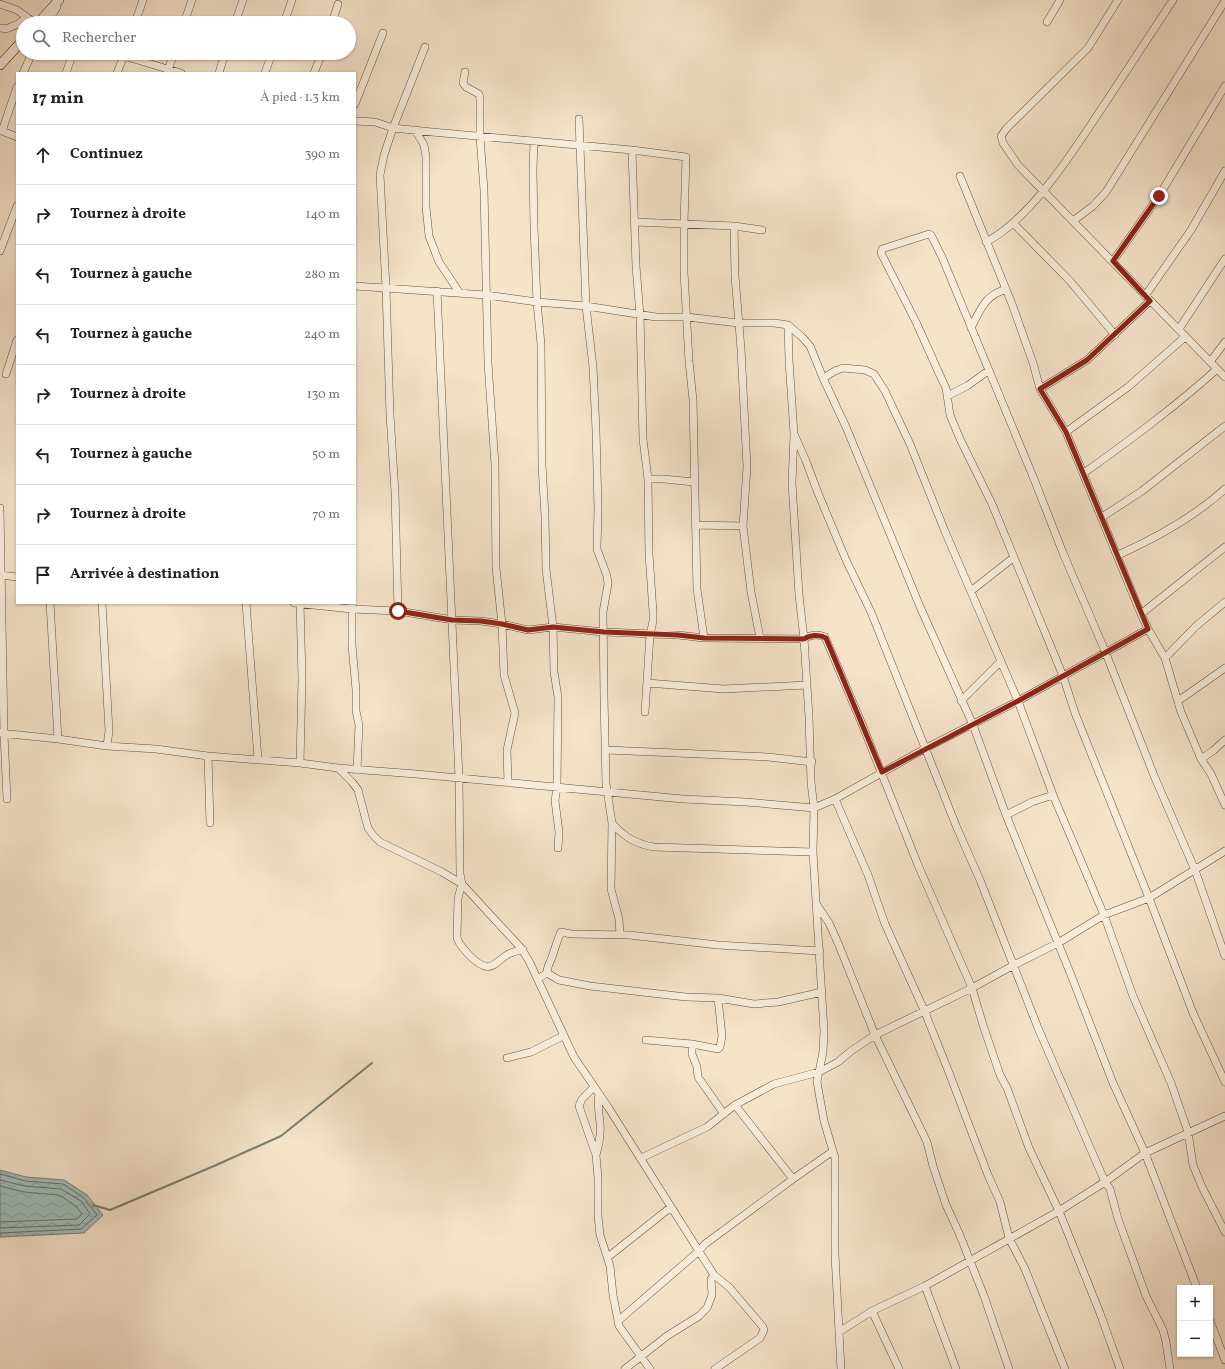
<!DOCTYPE html>
<html lang="fr">
<meta charset="utf-8">
<style>
body{margin:0;font-family:Vollkorn,serif;background:#f2f2f2;color:#222}
.controls{position:absolute;right:12px;bottom:12px;display:grid;overflow:hidden;border-radius:0px;box-shadow:0 1px 3px #0004}
.controls button{width:36px;height:36px;display:grid;place-items:center;padding:0;border:0;border-bottom:1px solid #e0e0e0;background:#fff;color:#222;font:20px sans-serif}
.stop{position:absolute;width:12px;height:12px;margin:-9px;border:3px solid #8f2418;border-radius:50%;background:#fff}
.stop.end{background:#8f2418;border-color:#fff;box-shadow:0 1px 4px #0008}
.list{margin:0;padding:0;list-style:none}
h2{display:flex;justify-content:space-between;align-items:center;height:52px;margin:0;padding:0 16px;font-size:17px}
h2 small{font-size:13px;font-weight:400;color:#767676}
.list li{display:grid;grid-template-columns:26px 1fr auto;gap:12px;align-items:center;box-sizing:border-box;height:60px;padding:0 16px;border-top:1px solid #e0e0e0}
.list b{display:block;font-size:15px;white-space:nowrap}
.list em{font-size:13px;font-style:normal;color:#767676}
.icon{flex:none;width:22px;height:22px;fill:none;stroke:currentColor;stroke-width:2;stroke-linecap:round;stroke-linejoin:round}
.map{position:relative;flex:none;width:1225px;height:1369px;overflow:hidden}
.search{position:absolute;background:#fff;box-shadow:0 1px 3px #0004;left:16px;top:16px;width:340px;height:44px;display:flex;align-items:center;gap:10px;box-sizing:border-box;padding:0 14px;border-radius:22px;color:#767676;font-size:15px}
.panel{position:absolute;background:#fff;box-shadow:0 1px 3px #0004;left:16px;top:72px;width:340px;height:532px;border-radius:0px}
.map>svg:first-child{display:block}
.water{fill:url(#water-waves);stroke:#777e72}
.lines{fill:none;stroke-linecap:round;stroke-linejoin:round}
.shore{stroke:#6c6e5f;stroke-width:1}
.stream{stroke:#777e72;stroke-width:2}
.street-casing{stroke:#695132;stroke-width:8}
.secondary-casing{stroke:#3a2000;stroke-width:10}
.street{stroke:#f8eddd;stroke-width:7}
.secondary{stroke:#f8eddd;stroke-width:9}
.route{stroke:#8f2418;stroke-width:5}
</style>
<div class="map">
<svg width="1225" height="1369" viewBox="0 0 1225 1369">
<defs>
<pattern id="water-waves" width="16" height="10" patternUnits="userSpaceOnUse"><rect width="16" height="10" fill="#9fbdbe"/><path d="M0 5q4-4 8 0t8 0" fill="none" stroke="#8aa2a2"/></pattern>
</defs>
<rect width="100%" height="100%" fill="#f5e3ca"/>
<filter id="stains"><feTurbulence type="fractalNoise" baseFrequency=".005" numOctaves="4"/><feColorMatrix values="0 0 0 0 .2 0 0 0 0 .09 0 0 0 0 .02 0 0 0 .5 -.17"/></filter>
<radialGradient id="worn" r=".72"><stop offset=".6" stop-color="#630" stop-opacity="0"/><stop offset="1" stop-color="#630" stop-opacity=".3"/></radialGradient>
<path class="water" d="M0 1170 26 1177 64 1180 87 1195 103 1215 84 1233 0 1237Z"/>
<g class="lines">
<path class="shore" d="M0 1174 25 1181 63 1184 84 1198 97 1215 81 1229 0 1233
M0 1180 25 1186 61 1189 81 1201 90 1214 79 1225 0 1228
M0 1186 24 1192 59 1195 76 1206 82 1214 77 1219 0 1222"/>
<path class="stream" d="M93 1205 110 1210 214 1166 281 1136 372 1063"/>
<g class="street-casing">
<path id="street" d="M1118 0 1088 48 1007 128 1001 136 1003 143 1018 165 1225 377
M0 4 17 10 35 23
M1047 22 1060 0
M47 23 57 7
M135 23 143 0
M184 23 192 0
M235 23 243 0
M284 23 292 0
M332 23 338 4
M0 28 6 29 18 24 27 17
M114 53 181 73
M465 72 463 83 466 87 479 94 480 99V137L484 190 488 363 495 465 496 568 502 624 504 675 515 713 507 750 508 783
M23 73 32 53
M66 73 73 53
M117 73 125 53
M167 73 174 53
M219 73 225 53
M265 73 272 53
M314 73 322 53
M17 87 2 131 17 137
M355 104 383 33
M579 119 586 306 593 367 596 430 598 509 597 549 607 576 608 584 603 612 604 697 606 783 612 823 611 889 619 919 620 935
M355 121 375 122 393 128 432 132 632 150 686 157 684 223V272L689 361 693 400 697 589 704 638
M415 130 424 145 426 157V207L429 236 439 262 459 292
M534 141 533 170 534 227 537 302 541 344 542 465 545 516 546 569 553 627 554 672 558 697 557 787 555 801 559 832 558 848
M632 150 636 266 640 315 643 439 648 479 649 554 653 612V621L650 635 645 712
M960 176 1012 304 1033 363 1040 389 1066 432 1141 614 1148 629 1165 658 1181 712 1201 759 1211 774 1225 805
M1073 221 1093 206 1106 192 1225 1
M635 222 734 226 762 230
M1013 223 1070 281 1115 335
M734 226 735 276 741 349 747 467 743 526 751 592 760 638
M986 242C1033 218 1077 145 1106 102 1128 68 1151 34 1173 0
M0 251 17 206
M1113 261 1159 196 1225 86
M355 286 486 295 537 302 586 306 656 317H687L738 323H774L788 325 802 337 810 346 823 378 846 427 921 609 973 725 1006 815 1071 975 1113 1083 1145 1153 1197 1288
M437 291 459 778 460 874 462 884 458 898 457 937C458 944 464 949 469 955 497 983 493 952 523 950
M1145 296 1191 230 1225 171
M971 328C979 312 986 293 1006 290
M1179 329 1225 259
M1210 362 1225 342
M6 374 17 340
M823 378 835 371 843 368 865 370 874 374 885 391 910 444 944 529 1018 701 1053 795 1104 915 1133 996 1171 1083 1188 1132 1193 1165 1202 1187 1225 1232
M1040 389 1087 360 1150 301
M947 396 967 386 988 371
M1066 432 1128 387 1185 337
M794 434 806 461 818 493 846 560 871 612 957 828 980 880 1038 1028 1105 1182 1110 1189 1118 1219 1146 1296 1163 1330 1166 1342 1170 1369
M1084 473C1130 440 1175 407 1217 369
M648 479H664L694 482
M0 508 4 734 7 799
M1102 517 1142 491 1225 426
M695 525 743 526
M1118 555C1156 538 1193 518 1225 489
M0 575 17 577
M971 591 1013 558
M50 603 58 739
M102 603 109 731 107 746
M246 603 258 759
M294 603 352 609 398 611 453 620 481 621 502 624 528 630 553 627 604 632 678 635 704 638 804 639C810 635 818 634 825 637L862 724 918 865 972 988 983 1025 1000 1075 1007 1088 1029 1148 1059 1211 1100 1313 1120 1369
M300 603 302 678 300 763
M352 603V645L356 690V711L359 725 357 770
M398 611 395 492 390 415 386 288 380 175 384 155 393 128 425 47
M1141 614 1225 547
M1165 658 1195 627 1225 602
M647 683 724 689 807 685
M961 701 1001 661
M1178 701 1225 668
M0 733 58 739 107 746 156 749 208 756 300 763 338 768 352 782 358 790 368 828 373 835 380 842 442 872 462 884 521 948 529 961 574 1057 608 1107 714 1275 729 1287 763 1327 764 1330 760 1338 715 1369
M606 750 768 757 812 762
M208 756 210 823
M1201 759 1214 750 1225 740
M338 768 416 774 683 799 746 802 814 808 811 782 809 717 804 639 799 595 792 483 794 434 789 360 788 325
M835 799 868 875 885 924 924 1010 948 1070 988 1175 1000 1202 1009 1238 1025 1269 1065 1369
M1006 815 1032 802 1053 795
M612 823C624 837 636 844 654 847L813 852
M817 905 829 923 838 943 875 1035 927 1142 933 1166 946 1205 959 1233 984 1296 1009 1369
M1225 956 1195 870 1155 778 1105 651 1063 553 1034 479 942 257 931 235 929 234 882 249 881 253 916 322 943 382 946 388 950 415 960 439 992 504 1063 676 1075 713 1149 898 1193 1013 1225 1082
M547 973 559 980 590 986 686 997 718 998 754 1004 778 1002 822 992
M538 979 547 973C547 966 550 963 552 957 555 949 557 940 561 932L571 934 629 935 718 945 820 951
M646 1040 692 1044 718 1049 720 1047 722 1036 718 998
M692 1044V1054L697 1067 698 1077 724 1114
M507 1058 531 1052 563 1036
M594 1087 582 1099 579 1106 596 1155 598 1178V1216L600 1235 610 1266 613 1295 619 1326 650 1369
M735 1105 793 1179
M596 1155C599 1145 601 1134 600 1123 599 1113 597 1104 599 1094
M641 1158 707 1127 735 1105 774 1084 819 1072 838 1062 851 1051 875 1035 972 988 1014 965 1058 943 1104 915 1149 898 1225 851
M608 1257 671 1207
M925 1286 956 1369
M872 1311 899 1369
M618 1321 699 1251 705 1244 793 1179 833 1151
M1210 1321 1225 1360
M839 1332 872 1311 925 1286 1059 1211 1105 1182 1145 1153 1225 1116
M625 1369 667 1336 699 1316 707 1308 712 1295 711 1279 714 1275
M841 1369 835 1255V1158L824 1121 817 1082 823 1052 824 1031 813 852 814 808 835 799 926 748 1018 701 1148 629"/>
</g>
<g class="secondary-casing">
<path id="secondary" d="M38 23 59 0
M0 65 23 40"/>
</g>
<use href="#street" class="street"/>
<use href="#secondary" class="secondary"/>
</g>
<g class="lines">
<path class="route" d="M398 611 452 620 481 621 502 624 528 630 553 627 604 632 678 635 704 638 804 639C810 635 819 634 826 638L882 772 1018 701 1148 629 1066 432 1040 389 1087 360 1150 301 1113 261 1159 196"/>
</g>
<rect width="100%" height="100%" filter="url(#stains)"/>
<rect width="100%" height="100%" fill="url(#worn)"/>
</svg>
<div class="controls">
<button>+</button>
<button>−</button>
</div>
<div class="stop" style="left:398px;top:611px"></div>
<div class="stop end" style="left:1159px;top:196px"></div>
<div class="search"><svg class="icon" aria-label="search" viewBox="0 0 24 24"><circle cx="10" cy="10" r="6"/><path d="M15 15l6 6"/></svg>Rechercher</div>
<section class="panel">
<h2>17 min<small>À pied · 1.3 km</small></h2>
<ul class="list">
<li><svg class="icon" aria-label="ahead" viewBox="0 0 24 24"><path d="M12 20V5M6 11l6-6 6 6"/></svg><div><b>Continuez</b></div><em>390 m</em></li>
<li><svg class="icon" aria-label="right" viewBox="0 0 24 24"><path d="M7 20v-9h11M14 6l5 5-5 5"/></svg><div><b>Tournez à droite</b></div><em>140 m</em></li>
<li><svg class="icon" aria-label="left" viewBox="0 0 24 24"><path d="M17 20v-9H6M10 6l-5 5 5 5"/></svg><div><b>Tournez à gauche</b></div><em>280 m</em></li>
<li><svg class="icon" aria-label="left" viewBox="0 0 24 24"><path d="M17 20v-9H6M10 6l-5 5 5 5"/></svg><div><b>Tournez à gauche</b></div><em>240 m</em></li>
<li><svg class="icon" aria-label="right" viewBox="0 0 24 24"><path d="M7 20v-9h11M14 6l5 5-5 5"/></svg><div><b>Tournez à droite</b></div><em>130 m</em></li>
<li><svg class="icon" aria-label="left" viewBox="0 0 24 24"><path d="M17 20v-9H6M10 6l-5 5 5 5"/></svg><div><b>Tournez à gauche</b></div><em>50 m</em></li>
<li><svg class="icon" aria-label="right" viewBox="0 0 24 24"><path d="M7 20v-9h11M14 6l5 5-5 5"/></svg><div><b>Tournez à droite</b></div><em>70 m</em></li>
<li><svg class="icon" aria-label="arrive" viewBox="0 0 24 24"><path d="M6 21V4h12l-3 4 3 4H6"/></svg><div><b>Arrivée à destination</b></div></li>
</ul>
</section>
</div>
